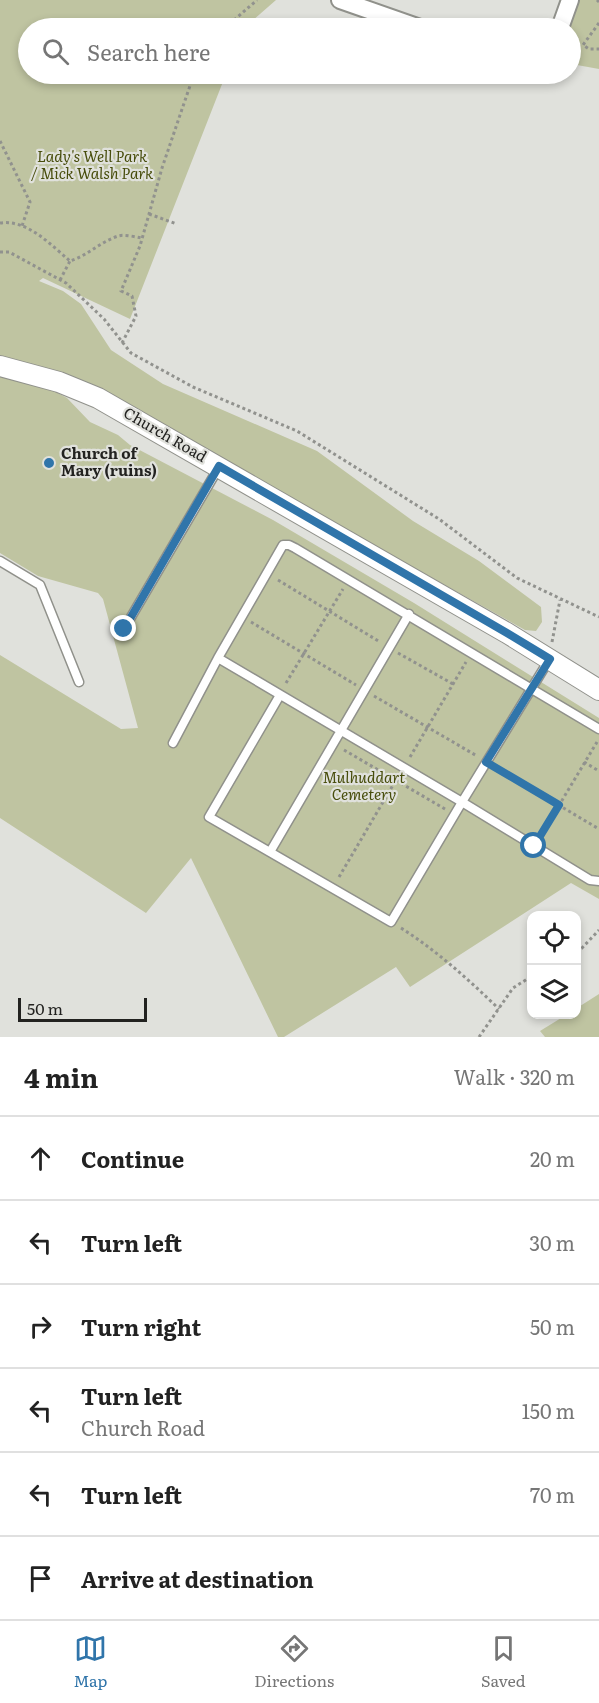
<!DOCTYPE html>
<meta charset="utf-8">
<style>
body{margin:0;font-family:Literata,serif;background:#f2f2f2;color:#222}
.controls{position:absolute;right:18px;bottom:18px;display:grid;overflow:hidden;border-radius:12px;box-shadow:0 3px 9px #0003}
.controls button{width:54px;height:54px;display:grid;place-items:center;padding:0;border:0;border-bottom:2px solid #e0e0e0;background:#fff;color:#222;font:30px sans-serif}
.scale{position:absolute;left:18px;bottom:15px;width:129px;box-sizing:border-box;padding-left:6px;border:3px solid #222220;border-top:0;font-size:16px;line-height:21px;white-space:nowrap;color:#222220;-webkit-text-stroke:4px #e0e1dc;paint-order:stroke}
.stop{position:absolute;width:18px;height:18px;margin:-14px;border:4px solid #3075aa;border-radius:50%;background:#fff}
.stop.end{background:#3075aa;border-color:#fff;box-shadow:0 2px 6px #0008}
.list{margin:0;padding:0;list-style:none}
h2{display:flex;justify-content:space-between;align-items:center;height:78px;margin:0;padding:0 24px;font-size:26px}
h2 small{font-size:20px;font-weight:400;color:#767676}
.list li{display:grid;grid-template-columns:39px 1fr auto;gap:18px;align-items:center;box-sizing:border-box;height:84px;padding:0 24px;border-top:2px solid #e0e0e0}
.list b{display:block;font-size:22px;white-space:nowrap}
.list p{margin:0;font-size:20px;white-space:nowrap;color:#767676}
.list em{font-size:20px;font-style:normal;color:#767676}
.icon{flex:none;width:33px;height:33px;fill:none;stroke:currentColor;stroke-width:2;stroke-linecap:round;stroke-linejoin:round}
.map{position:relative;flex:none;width:599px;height:1037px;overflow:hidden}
.search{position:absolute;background:#fff;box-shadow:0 3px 9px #0003;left:18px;right:18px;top:18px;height:66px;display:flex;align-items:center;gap:15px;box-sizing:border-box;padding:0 21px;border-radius:33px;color:#767676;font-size:22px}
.sheet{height:582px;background:#fff}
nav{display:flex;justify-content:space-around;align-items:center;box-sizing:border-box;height:84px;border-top:2px solid #e0e0e0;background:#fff;font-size:16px;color:#767676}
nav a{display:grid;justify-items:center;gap:3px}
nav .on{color:#3075aa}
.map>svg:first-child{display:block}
.green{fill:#bfc4a1}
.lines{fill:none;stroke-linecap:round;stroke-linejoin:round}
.service-casing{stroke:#90918b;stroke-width:11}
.minor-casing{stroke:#90918b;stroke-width:20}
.tertiary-casing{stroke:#90918b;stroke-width:22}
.path{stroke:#91928e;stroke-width:3;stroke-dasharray:3 3;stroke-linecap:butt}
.service{stroke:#fff;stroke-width:8}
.minor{stroke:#fff;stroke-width:16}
.tertiary{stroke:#fff;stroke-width:20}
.route{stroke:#3075aa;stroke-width:8}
.poi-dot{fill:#3075aa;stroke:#e0e1dc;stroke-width:2}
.labels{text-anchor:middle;stroke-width:4.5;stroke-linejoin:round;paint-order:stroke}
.park-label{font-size:15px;font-style:italic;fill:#474d0b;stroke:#e0e1dc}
.street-label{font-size:15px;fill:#222220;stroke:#e0e1dc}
.poi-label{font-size:15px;font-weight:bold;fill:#222220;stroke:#e0e1dc;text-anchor:start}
</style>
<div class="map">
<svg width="599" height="1037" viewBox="0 0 599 1037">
<rect width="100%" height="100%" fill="#e0e1dc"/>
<path class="green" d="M0 0H276L244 28H28V74H226L130 319 43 278 39 281 63 291 81 304 111 350 163 384 317 451 413 521 479 561 541 607 542 622 536 631 525 630 79 380 0 358Z
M579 0H599V69L577 65 571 61 570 28Z
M0 377 45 386 67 398 90 422 118 435 130 445 273 520 414 603 599 718V899L571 883 410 987 396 967 284 1037H278L191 858 146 913 0 818V655L121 729 138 728 103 599 98 593 38 576 0 553Z
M599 994V1037H545L540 1031 566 1015 576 1014 577 1008Z"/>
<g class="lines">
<g class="service-casing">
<path id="service" d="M0 561 40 585 79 682
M124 629 219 467
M549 660 462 802 590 880 599 881
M280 695 209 817 391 922 462 802 218 658 283 545H289L295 548 599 729
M173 743 218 658
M270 852 409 614"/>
</g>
<g class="minor-casing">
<path id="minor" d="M340 0 420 28
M560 28 570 0"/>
</g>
<g class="tertiary-casing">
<path id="tertiary" d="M0 366 59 382 98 398 507 633 599 690"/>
</g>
<path class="path" d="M597 0 599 2
M599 23 583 45 589 49H599
M225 28 257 0
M0 141 30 202 22 226
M149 214 177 224
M0 223C27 219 51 245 70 261 87 256 100 242 118 236 125 234 135 237 142 238
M0 252H9L66 283 104 319 131 353 193 387 297 431 439 519 517 578 599 617
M60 280 70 261
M122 343 136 316 132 296 121 291 140 246 162 168 194 74
M278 580 380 642
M251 622 356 685
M552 642 560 600
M398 653 453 684
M286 683 343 589
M374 696 477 756
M344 750 445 809
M410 757 466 662
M584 762 599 771
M496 768 599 829
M540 837 597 742
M339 877 396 780
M401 928C437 951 468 979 499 1009
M576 951 582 948 599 930
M479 1037 513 988 532 976"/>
<use href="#service" class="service"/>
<use href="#minor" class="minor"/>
<use href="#tertiary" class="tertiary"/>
</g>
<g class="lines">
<path class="route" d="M124 629 219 466 507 633 550 659 486 762 559 805 534 846"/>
</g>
<circle class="poi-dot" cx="49" cy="463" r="6"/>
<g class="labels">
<g class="park-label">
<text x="92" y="162">Lady's Well Park<tspan x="92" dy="17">/ Mick Walsh Park</tspan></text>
<text x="364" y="783">Mulhuddart<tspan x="364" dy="17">Cemetery</tspan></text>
</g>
<g class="street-label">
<text transform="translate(165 435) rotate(30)" y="5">Church Road</text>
</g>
<g class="poi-label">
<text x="61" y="459">Church of<tspan x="61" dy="17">Mary (ruins)</tspan></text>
</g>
</g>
</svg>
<div class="controls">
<button><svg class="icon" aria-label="locate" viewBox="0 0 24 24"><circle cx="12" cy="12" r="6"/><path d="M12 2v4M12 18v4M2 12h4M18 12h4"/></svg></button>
<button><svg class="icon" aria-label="layers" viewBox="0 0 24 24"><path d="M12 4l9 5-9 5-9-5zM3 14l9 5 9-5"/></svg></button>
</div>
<div class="scale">50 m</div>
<div class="stop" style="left:534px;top:846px"></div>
<div class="stop end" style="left:124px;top:629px"></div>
<div class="search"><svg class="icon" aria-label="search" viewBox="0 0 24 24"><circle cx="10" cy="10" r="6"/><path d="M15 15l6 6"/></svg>Search here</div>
</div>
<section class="sheet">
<h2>4 min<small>Walk · 320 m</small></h2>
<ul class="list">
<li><svg class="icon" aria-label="ahead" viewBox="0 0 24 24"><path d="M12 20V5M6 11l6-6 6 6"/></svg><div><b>Continue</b></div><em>20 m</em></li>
<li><svg class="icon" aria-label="left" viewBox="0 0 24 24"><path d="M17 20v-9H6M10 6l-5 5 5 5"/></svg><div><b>Turn left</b></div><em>30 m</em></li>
<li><svg class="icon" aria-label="right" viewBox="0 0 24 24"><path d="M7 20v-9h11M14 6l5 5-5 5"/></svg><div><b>Turn right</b></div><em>50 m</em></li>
<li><svg class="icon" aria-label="left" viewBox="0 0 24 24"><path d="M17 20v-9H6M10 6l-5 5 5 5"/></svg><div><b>Turn left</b><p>Church Road</p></div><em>150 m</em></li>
<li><svg class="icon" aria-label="left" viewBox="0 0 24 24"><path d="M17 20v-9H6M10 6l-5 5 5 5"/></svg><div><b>Turn left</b></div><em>70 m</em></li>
<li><svg class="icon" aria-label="arrive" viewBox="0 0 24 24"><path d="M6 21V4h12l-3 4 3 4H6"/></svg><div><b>Arrive at destination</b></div></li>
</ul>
</section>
<nav>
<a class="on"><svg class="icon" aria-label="map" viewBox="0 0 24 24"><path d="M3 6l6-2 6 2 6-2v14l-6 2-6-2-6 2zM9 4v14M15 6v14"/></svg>Map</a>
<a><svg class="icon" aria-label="directions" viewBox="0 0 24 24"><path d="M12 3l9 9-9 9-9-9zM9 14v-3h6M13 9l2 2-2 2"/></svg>Directions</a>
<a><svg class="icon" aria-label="saved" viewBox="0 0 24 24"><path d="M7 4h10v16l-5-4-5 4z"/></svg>Saved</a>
</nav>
